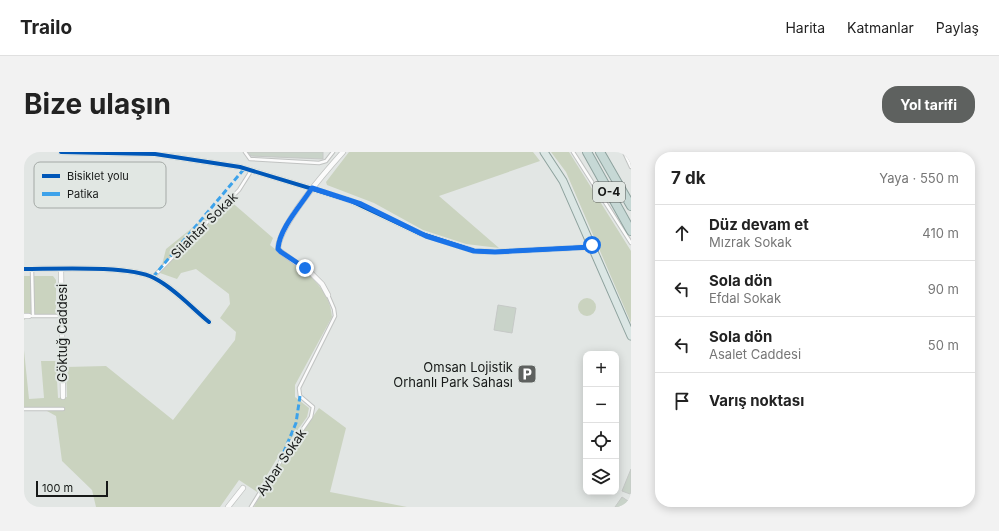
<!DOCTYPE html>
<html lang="tr">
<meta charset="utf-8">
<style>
body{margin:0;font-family:Inter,sans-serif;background:#f2f2f2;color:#222}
.controls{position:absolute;right:12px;bottom:12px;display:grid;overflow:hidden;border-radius:8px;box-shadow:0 2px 10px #0003}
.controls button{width:36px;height:36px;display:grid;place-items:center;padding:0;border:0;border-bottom:1px solid #e0e0e0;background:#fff;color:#222;font:20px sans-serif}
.scale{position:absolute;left:12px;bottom:10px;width:72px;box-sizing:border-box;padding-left:4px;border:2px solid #171918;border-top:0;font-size:11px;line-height:14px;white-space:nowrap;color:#171918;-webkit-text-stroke:3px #e1e7e3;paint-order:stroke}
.stop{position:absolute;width:12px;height:12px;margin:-9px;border:3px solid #1a73e8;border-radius:50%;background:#fff}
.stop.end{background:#1a73e8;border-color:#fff;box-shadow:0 1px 4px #0008}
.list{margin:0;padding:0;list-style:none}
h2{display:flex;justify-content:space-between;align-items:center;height:52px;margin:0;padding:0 16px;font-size:17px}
h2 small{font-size:13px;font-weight:400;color:#767676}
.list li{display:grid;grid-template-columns:26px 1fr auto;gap:12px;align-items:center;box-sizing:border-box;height:56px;padding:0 16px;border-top:1px solid #e0e0e0}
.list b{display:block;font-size:15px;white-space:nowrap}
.list p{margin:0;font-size:13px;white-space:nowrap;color:#767676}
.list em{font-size:13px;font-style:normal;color:#767676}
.icon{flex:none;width:22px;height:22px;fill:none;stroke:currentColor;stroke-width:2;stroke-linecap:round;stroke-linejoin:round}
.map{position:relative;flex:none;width:607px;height:355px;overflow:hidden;border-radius:16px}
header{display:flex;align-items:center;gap:24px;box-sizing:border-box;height:56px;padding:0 20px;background:#fff;border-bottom:1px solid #e0e0e0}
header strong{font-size:19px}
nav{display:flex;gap:22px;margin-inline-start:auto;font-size:14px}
.intro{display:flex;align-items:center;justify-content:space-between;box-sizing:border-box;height:96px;padding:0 24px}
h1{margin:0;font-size:28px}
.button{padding:10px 18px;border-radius:16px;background:#5e615f;color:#fff;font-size:14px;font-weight:700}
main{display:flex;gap:24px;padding:0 24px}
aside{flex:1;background:#fff;border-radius:16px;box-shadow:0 2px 10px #0003}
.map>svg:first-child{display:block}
.green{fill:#cad3bf}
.building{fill:#c9d3c9;stroke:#c5c8c6}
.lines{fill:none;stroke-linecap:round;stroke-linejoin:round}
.service-casing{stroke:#c1c3c2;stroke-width:4.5}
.minor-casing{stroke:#c1c3c2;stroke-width:6}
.primary-casing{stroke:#8ea29e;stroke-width:9}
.motorway-casing{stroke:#8ea29e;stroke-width:10}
.service{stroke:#fbfbfb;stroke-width:2.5}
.minor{stroke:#fbfbfb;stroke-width:4.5}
.primary{stroke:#dbe6e4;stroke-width:7}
.motorway{stroke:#c6d8d5;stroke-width:8}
.quiet{stroke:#3da2ea;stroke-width:3;stroke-dasharray:6 3;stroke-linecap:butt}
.cycleway-casing{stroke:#e1e7e3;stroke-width:6}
.cycleway{stroke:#0057b8;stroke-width:4}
.route{stroke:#1a73e8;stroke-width:5}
.labels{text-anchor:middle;stroke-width:4;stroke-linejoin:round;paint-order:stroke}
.shield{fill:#e1e7e3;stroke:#545755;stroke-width:1}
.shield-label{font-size:12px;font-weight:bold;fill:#171918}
.street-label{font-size:13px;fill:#171918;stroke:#e1e7e3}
.poi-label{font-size:13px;fill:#171918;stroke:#e1e7e3;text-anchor:end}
.key{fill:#e1e7e3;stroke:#a4a9a6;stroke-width:1}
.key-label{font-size:11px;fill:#171918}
</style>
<header>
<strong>Trailo</strong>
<nav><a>Harita</a><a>Katmanlar</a><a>Paylaş</a></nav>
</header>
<div class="intro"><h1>Bize ulaşın</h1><a class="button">Yol tarifi</a></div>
<main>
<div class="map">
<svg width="607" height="355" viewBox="0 0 607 355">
<rect width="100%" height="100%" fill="#e2e6e4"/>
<path class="green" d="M325 0H509L516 9 415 44 475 96 442 92 399 78 350 51 303 33 302 30Z
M527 0H545L607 99V171L542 20Z
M204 47 249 86 246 93 251 97C274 115 306 132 308 165L271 233V245L285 256 283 265 252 308 233 340 215 328 196 355H72L68 338 38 309 32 264 23 259H0V198L5 247 20 246 17 209H32L34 246 43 245 42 215 82 214 149 268 211 188 212 180 196 166 206 152 205 142 172 117 157 121 153 127 136 121 142 97Z
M0 124H29L32 128V163H7L0 168Z
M554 155a9 9 0 1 1 18 0a9 9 0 1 1-18 0Z
M295 256 322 276 306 340 383 355H230L243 329Z"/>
<path class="building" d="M224 0H299V7L227 4Z
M474 153 492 156 488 181 470 178Z
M607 317V340L606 342 598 339Z
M598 345 607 351 604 355H591Z"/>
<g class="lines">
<g class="service-casing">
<path id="service" d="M221 0 226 7 295 11 302 9 309 0
M549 0 607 91
M600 0 607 15
M606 0 607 2
M8 118 9 164
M129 125 215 38 227 19
M8 164H37
M0 257H39
M227 355 243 329 287 265 289 255 276 244 275 236 311 164 310 157 304 143"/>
</g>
<g class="minor-casing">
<path id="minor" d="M37 0 131 2 216 15 325 48 395 81 450 99 471 100 568 95
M0 117C31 117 105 113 130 126 150 136 168 156 185 170
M37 117 39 245
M304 143 298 132 288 122 257 100 254 97C255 73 302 19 319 0
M0 164H5
M204 355 219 336"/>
</g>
<g class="primary-casing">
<path id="primary" d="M520 0 539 29 607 184"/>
</g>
<g class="motorway-casing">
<path id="motorway" d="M563 0 607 79
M576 0 607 54"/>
</g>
<use href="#service" class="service"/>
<use href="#minor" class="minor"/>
<use href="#primary" class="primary"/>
<use href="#motorway" class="motorway"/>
<path class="quiet" d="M129 125 220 17
M256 309 272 271 276 244"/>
<g class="cycleway-casing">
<path id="cycleway" d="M37 0 131 2 216 15 325 48 395 81 450 99 471 100 568 95
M0 117C31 117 105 113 130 126 150 136 168 156 185 170"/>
</g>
<use href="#cycleway" class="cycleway"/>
</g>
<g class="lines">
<path class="route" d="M281 116 257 100 254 97C255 77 277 53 288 36L337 52 402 84 450 99 471 100 568 95V93"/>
</g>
<defs>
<g id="parking-square" transform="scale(1)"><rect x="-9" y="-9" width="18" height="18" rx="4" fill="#5e615f" stroke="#e1e7e3"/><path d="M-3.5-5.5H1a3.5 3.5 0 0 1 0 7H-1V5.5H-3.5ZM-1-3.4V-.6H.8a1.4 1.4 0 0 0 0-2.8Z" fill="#fff"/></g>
</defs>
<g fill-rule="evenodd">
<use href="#parking-square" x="503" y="222"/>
</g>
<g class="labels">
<rect class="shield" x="569" y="30" width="32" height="20" rx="3"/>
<g class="shield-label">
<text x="585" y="44">O-4</text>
</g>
<g class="street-label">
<text transform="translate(180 73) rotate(-45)" y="5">Silahtar Sokak</text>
<text transform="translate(38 181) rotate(-90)" y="5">Göktuğ Caddesi</text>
<text transform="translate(257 310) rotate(-56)" y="5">Aybar Sokak</text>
</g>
<g class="poi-label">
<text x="489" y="220">Omsan Lojistik<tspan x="489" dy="15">Orhanlı Park Sahası</tspan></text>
</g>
</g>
<rect x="10" y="10" width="132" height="46" rx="6" class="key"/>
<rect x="18" y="22" width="18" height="4" fill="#0057b8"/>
<rect x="18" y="40" width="18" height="4" fill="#3da2ea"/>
<g class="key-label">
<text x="43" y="28">Bisiklet yolu</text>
<text x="43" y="46">Patika</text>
</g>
</svg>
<div class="controls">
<button>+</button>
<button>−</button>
<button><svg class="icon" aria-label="locate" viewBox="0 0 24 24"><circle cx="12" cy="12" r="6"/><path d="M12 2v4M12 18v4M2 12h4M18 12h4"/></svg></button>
<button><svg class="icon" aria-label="layers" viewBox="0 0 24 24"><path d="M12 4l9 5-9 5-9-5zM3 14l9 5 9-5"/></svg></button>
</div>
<div class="scale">100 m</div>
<div class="stop" style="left:568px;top:93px"></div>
<div class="stop end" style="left:281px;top:116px"></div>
</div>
<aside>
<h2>7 dk<small>Yaya · 550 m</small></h2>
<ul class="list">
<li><svg class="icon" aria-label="ahead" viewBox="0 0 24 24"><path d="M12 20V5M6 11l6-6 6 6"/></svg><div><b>Düz devam et</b><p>Mızrak Sokak</p></div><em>410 m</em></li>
<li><svg class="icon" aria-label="left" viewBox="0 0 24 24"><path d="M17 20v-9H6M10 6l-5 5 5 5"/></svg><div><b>Sola dön</b><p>Efdal Sokak</p></div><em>90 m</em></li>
<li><svg class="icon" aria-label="left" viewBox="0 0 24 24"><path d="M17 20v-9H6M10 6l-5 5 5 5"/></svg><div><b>Sola dön</b><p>Asalet Caddesi</p></div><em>50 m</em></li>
<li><svg class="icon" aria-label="arrive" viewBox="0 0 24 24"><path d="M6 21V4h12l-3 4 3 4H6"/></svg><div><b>Varış noktası</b></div></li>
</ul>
</aside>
</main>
